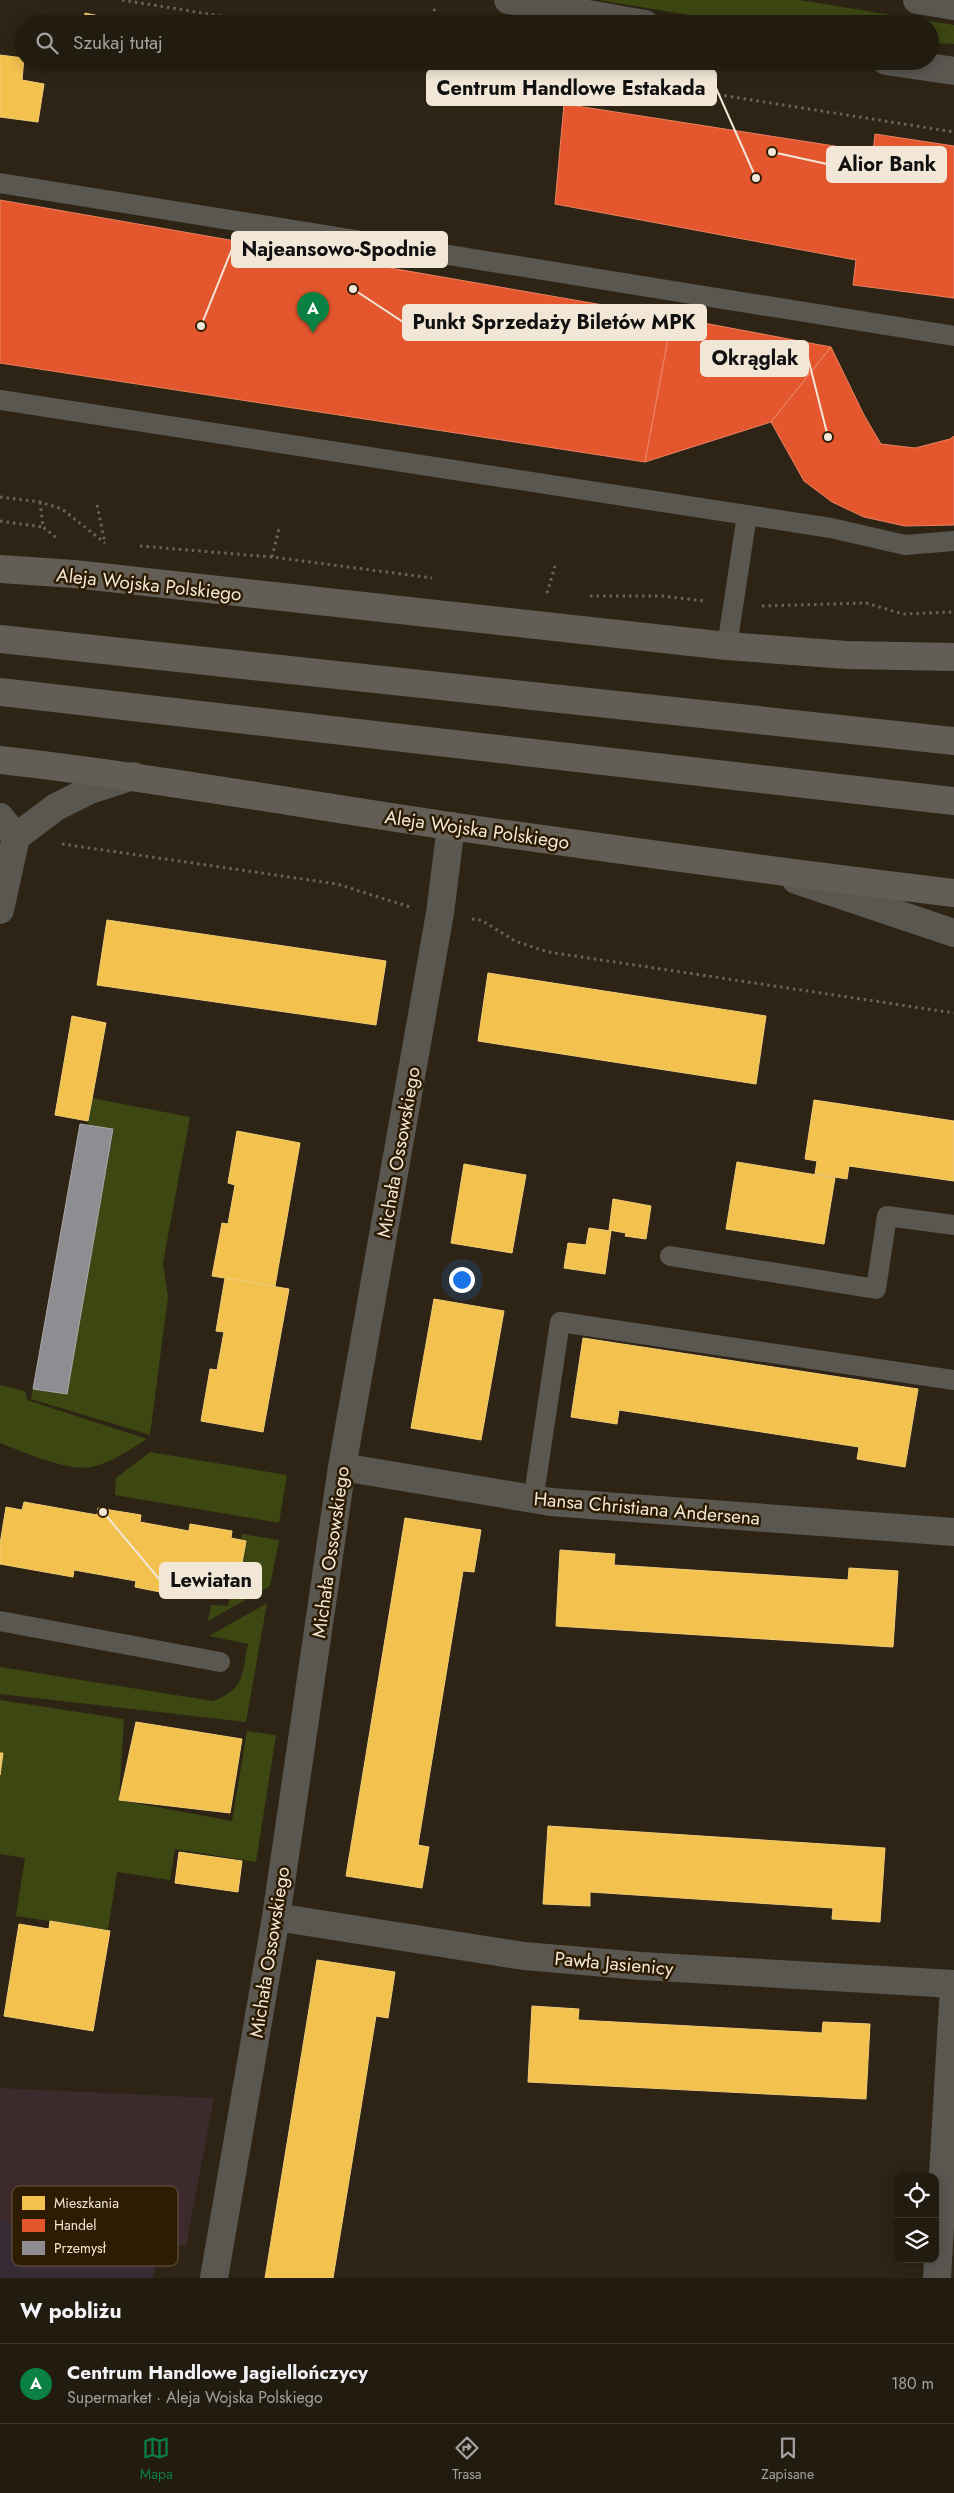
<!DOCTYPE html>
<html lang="pl">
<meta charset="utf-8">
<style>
body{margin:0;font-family:Jost,sans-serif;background:#2a2419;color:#f1f3f6}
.controls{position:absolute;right:15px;bottom:15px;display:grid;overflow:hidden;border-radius:10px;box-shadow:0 2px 12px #0003}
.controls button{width:45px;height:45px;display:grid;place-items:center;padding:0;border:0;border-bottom:1px solid #3f3930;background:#221b10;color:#f1f3f6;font:25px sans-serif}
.you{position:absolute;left:461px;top:1279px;width:18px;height:18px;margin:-12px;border:4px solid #fff;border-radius:50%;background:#1a73e8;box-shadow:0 0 0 8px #1a73e833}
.badge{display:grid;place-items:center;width:32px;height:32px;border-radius:50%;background:#0b8043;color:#fff;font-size:16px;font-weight:700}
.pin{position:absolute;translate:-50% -41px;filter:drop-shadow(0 1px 2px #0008)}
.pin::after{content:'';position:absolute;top:26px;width:18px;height:15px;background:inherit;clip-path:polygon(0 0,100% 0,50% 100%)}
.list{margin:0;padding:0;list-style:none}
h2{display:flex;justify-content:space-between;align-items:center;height:65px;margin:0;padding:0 20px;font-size:21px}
h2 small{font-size:16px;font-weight:400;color:#a2a19f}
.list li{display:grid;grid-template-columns:32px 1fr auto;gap:15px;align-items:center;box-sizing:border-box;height:80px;padding:0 20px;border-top:1px solid #3f3930}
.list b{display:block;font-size:19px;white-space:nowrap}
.list p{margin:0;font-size:16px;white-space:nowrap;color:#a2a19f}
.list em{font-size:16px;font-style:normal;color:#a2a19f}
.icon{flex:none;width:28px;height:28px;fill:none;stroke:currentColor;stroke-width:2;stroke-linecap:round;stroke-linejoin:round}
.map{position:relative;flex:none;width:954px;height:2278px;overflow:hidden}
.search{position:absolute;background:#221b10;box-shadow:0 2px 12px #0003;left:15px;right:15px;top:15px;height:55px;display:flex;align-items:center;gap:12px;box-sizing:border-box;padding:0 18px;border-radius:28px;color:#a2a19f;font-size:19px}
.sheet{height:145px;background:#221b10}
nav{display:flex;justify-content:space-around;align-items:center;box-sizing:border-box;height:70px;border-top:1px solid #3f3930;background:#221b10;font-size:14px;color:#a2a19f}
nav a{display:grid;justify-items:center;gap:2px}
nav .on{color:#0b8043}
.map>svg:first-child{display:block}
.industrial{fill:#3c2a2d}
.education{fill:#372b35}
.green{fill:#3c4712}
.homes{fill:#f2c14e;stroke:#f2cc77}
.shops{fill:#e4572e;stroke:#e88261}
.industry{fill:#8d8d92;stroke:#aba8a7}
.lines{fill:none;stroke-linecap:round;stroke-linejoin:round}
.path{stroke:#68645c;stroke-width:3;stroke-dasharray:2.5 4;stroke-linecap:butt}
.service{stroke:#5a5650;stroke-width:20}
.minor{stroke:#5a5650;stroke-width:28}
.tertiary{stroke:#5a5650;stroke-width:28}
.primary{stroke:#635e55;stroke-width:28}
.labels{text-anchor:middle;stroke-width:5;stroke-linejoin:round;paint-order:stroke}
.street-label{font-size:19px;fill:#f2e7d7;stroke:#2d1c02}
.key{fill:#2d1c02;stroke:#685942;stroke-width:1}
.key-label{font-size:14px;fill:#f2e7d7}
.leader{fill:none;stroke:#f2e7d7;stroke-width:2}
.callout-dot{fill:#f2e7d7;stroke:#2d1c02;stroke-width:2}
.callout{fill:#f2e7d7;stroke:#f2e7d7;stroke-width:2}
.callout-label{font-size:20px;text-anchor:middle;font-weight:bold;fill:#111}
</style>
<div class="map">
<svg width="954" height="2278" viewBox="0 0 954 2278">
<rect width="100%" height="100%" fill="#2d2415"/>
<path class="industrial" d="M0 2088 214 2098 186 2246 0 2221Z"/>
<path class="education" d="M0 2221 159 2241 153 2278H0Z"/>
<path class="green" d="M598 0H799L954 25V44L930 43V24H744Z
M92 1098 190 1117 163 1263 168 1297 150 1435 31 1399 33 1389 65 1394 114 1130 88 1125Z
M0 1385 25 1391 27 1400 147 1439C130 1449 112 1463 92 1467 69 1472 23 1452 0 1443Z
M150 1452 287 1475 279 1523 115 1495 116 1478Z
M242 1534 279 1540 270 1586 208 1621 211 1605 228 1606Z
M267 1603 246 1722 0 1694V1667L213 1701C246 1688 241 1676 248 1644L209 1636Z
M0 1700 124 1719 119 1800 232 1821 247 1731 276 1735 256 1862 175 1849 170 1880 117 1872 108 1930 16 1916 25 1858 0 1854Z"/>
<path class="homes" d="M85 13 139 24H83Z
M0 55 24 58 22 80 44 84 38 122 0 117Z
M107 920 386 961 376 1025 97 985Z
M488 973 766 1016 756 1084 478 1041Z
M72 1016 106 1023 88 1121 55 1115Z
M814 1100 954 1121V1181L849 1166 847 1179 815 1174 817 1161 805 1159Z
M237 1131 300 1143 275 1286 212 1276 222 1223 228 1224 235 1185 228 1183Z
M737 1162 835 1178 824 1244 726 1229Z
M464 1164 526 1175 512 1253 451 1243Z
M613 1199 651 1206 646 1239 625 1236 626 1233 609 1230Z
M589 1228 611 1231 605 1274 564 1268 568 1243 586 1245Z
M225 1278 289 1289 263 1432 201 1421 210 1369 217 1370 224 1332 216 1331Z
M434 1299 504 1311 481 1440 411 1428Z
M583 1338 918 1389 905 1467 857 1459 859 1447 619 1410 617 1424 571 1417Z
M24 1502 97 1515 98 1508 141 1515 140 1522 189 1531 190 1524 232 1531 231 1538 246 1541 236 1597 172 1585 170 1594 135 1587 136 1581 74 1570 73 1577 0 1564V1544L6 1507 22 1510Z
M405 1518 481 1530 474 1572 463 1571 418 1845 429 1847 422 1888 346 1876Z
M560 1550 615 1554 614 1565 848 1580 849 1568 898 1571 893 1647 556 1626Z
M136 1722 242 1739 230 1813 119 1800Z
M0 1753H3L0 1775Z
M548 1826 885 1848 880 1922 832 1919 833 1908 590 1892V1906L543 1904Z
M179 1852 242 1861 238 1892 175 1883Z
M50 1921 110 1931 93 2031 4 2016 19 1924 49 1929Z
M317 1960 395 1972 388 2018 376 2016 333 2278H265Z
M532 2006 579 2009 578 2020 822 2033 823 2022 870 2024 866 2099 528 2082Z"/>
<path class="shops" d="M564 104 873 152 875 134 954 146V298L853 285 856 260 555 204Z
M0 200 672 317 645 462 0 363Z
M672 317 831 347 771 422 645 462Z
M831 347 864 415 881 444 915 448 950 439 954 436V525L905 526 864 517 832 502 804 481 771 422Z"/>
<path class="industry" d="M80 1124 113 1129 67 1394 33 1389Z"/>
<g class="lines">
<path class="path" d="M122 0 271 24
M432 24 435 6
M506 61 954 132
M0 497 40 502 62 509 105 543
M40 502 43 527 58 539
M97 505 105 543
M0 521 43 527
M140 546 272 557 432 578
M272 557 280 525
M547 593 555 566
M590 596H661L706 601
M762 606 866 603 903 614 954 612
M62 844 337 884 410 907
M472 919 481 920 515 941 548 952 954 1013"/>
<path class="service" d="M0 183 954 336
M0 400 831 528 905 545 954 541
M727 646 747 515
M670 1256 876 1289 887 1216 954 1225
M535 1488 560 1322 954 1380
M0 1621 220 1662"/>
<path class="minor" d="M0 817 16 837
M0 910 16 837 56 807 90 790 134 776
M342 1467 551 1502 954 1532
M276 1917 524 1956 641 1966 954 1984
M214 2278 276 1917 342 1467 440 913 451 826
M937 2278 954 1986"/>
<path class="tertiary" d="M508 0 645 24
M917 0 954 6
M886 61 954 71
M796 880 954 933"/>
<path class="primary" d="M0 569 74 574 727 646 847 655 954 657
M0 639 954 741
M0 692 954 801
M0 760C151 777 300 804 450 826 618 850 786 873 954 893"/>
</g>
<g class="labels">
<g class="street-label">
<text transform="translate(149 584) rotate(6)" y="7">Aleja Wojska Polskiego</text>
<text transform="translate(477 829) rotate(8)" y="7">Aleja Wojska Polskiego</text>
<text transform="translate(398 1152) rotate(-80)" y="7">Michała Ossowskiego</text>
<text transform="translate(647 1508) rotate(5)" y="7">Hansa Christiana Andersena</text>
<text transform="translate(330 1552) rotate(-82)" y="7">Michała Ossowskiego</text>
<text transform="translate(269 1952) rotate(-81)" y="7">Michała Ossowskiego</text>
<text transform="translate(614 1963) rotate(5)" y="7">Pawła Jasienicy</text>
</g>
</g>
<rect x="12" y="2186" width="166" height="80" rx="8" class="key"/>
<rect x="22" y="2196" width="23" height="14" fill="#f2c14e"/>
<rect x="22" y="2219" width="23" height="13" fill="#e4572e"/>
<rect x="22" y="2241" width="23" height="14" fill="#8d8d92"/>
<g class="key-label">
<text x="54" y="2208">Mieszkania</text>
<text x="54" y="2230">Handel</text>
<text x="54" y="2253">Przemysł</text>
</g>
<path class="leader" d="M756 178L716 88M772 152L827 164M201 326L232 249M353 289L403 322M828 437L808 358M103 1512L160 1580"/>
<g class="callout-dot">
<circle cx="756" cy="178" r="5"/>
<circle cx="772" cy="152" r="5"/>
<circle cx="201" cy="326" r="5"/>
<circle cx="353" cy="289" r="5"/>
<circle cx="828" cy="437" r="5"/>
<circle cx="103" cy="1512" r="5"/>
</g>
<g class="callout">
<rect x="427" y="70" width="289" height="35" rx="5"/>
<rect x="827" y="147" width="119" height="35" rx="5"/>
<rect x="232" y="232" width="215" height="35" rx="5"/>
<rect x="403" y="305" width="303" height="35" rx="5"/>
<rect x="701" y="341" width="107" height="35" rx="5"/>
<rect x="160" y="1563" width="101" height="35" rx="5"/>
</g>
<g class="callout-label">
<text x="571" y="95">Centrum Handlowe Estakada</text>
<text x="887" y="171">Alior Bank</text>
<text x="339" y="256">Najeansowo-Spodnie</text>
<text x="554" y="329">Punkt Sprzedaży Biletów MPK</text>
<text x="755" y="365">Okrąglak</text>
<text x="211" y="1587">Lewiatan</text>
</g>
</svg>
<div class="controls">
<button><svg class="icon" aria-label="locate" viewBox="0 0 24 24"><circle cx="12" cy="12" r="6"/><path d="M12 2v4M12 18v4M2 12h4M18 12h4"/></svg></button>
<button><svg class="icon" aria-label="layers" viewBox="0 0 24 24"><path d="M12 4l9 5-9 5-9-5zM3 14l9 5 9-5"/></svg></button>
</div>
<div class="you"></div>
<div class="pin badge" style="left:313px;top:333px">A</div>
<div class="search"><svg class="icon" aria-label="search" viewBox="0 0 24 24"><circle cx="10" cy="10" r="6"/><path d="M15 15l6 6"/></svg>Szukaj tutaj</div>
</div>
<section class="sheet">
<h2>W pobliżu<small></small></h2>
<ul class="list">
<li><span class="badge">A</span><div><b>Centrum Handlowe Jagiellończycy</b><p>Supermarket · Aleja Wojska Polskiego</p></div><em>180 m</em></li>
</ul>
</section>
<nav>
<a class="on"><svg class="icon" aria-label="map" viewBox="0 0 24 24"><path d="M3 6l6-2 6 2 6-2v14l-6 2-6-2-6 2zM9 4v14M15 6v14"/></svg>Mapa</a>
<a><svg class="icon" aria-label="directions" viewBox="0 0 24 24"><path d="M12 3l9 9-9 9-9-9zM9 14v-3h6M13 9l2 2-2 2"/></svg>Trasa</a>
<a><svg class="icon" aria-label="saved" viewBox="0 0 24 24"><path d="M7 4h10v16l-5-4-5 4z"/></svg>Zapisane</a>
</nav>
